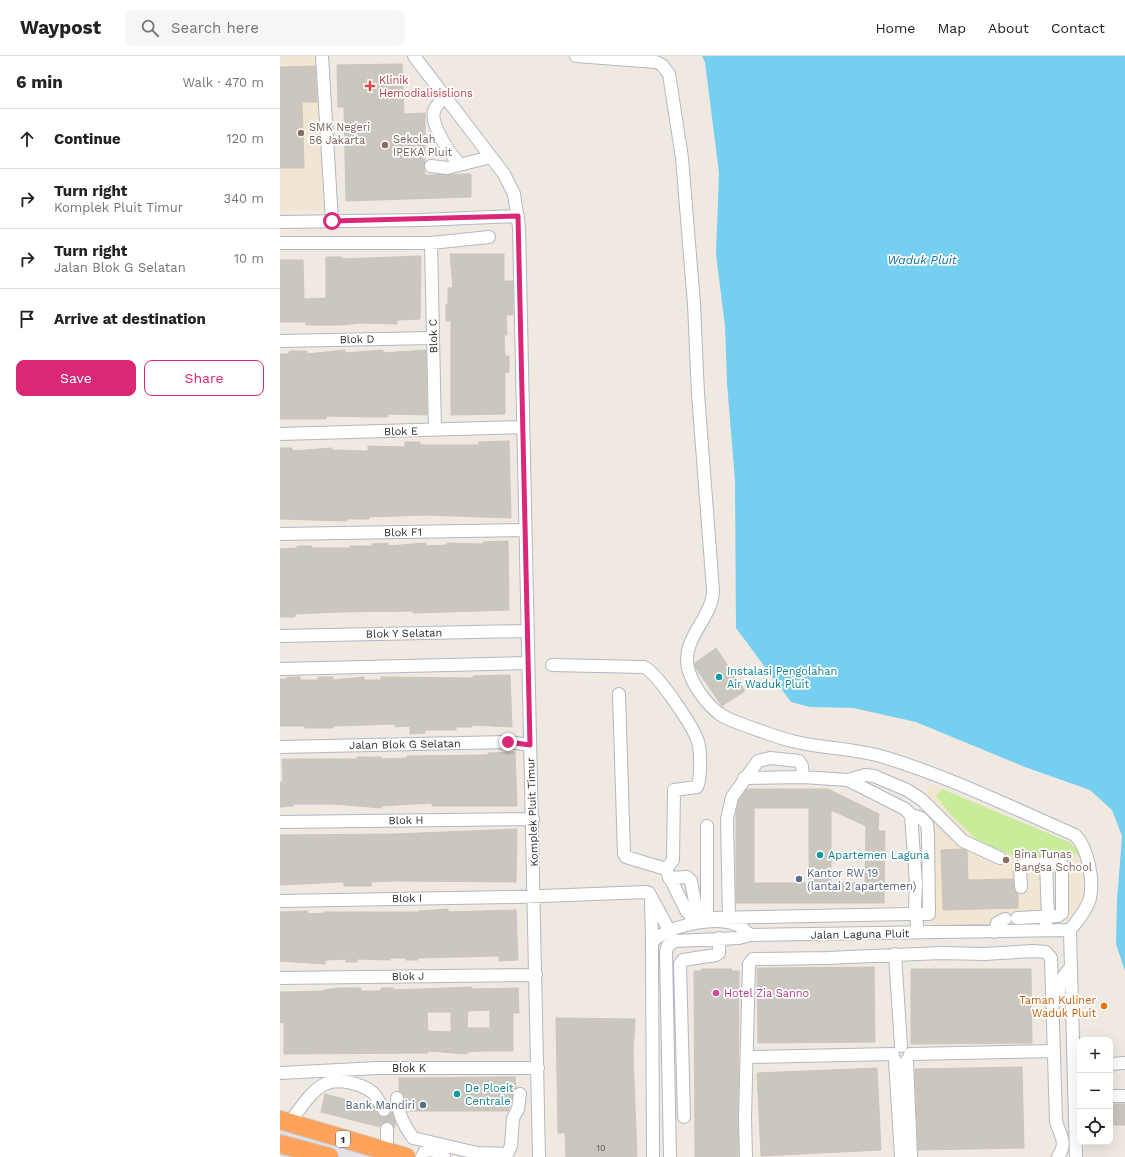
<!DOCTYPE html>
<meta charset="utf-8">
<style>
body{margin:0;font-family:"Work Sans",sans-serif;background:#f6f6f6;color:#222}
.controls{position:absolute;right:12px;bottom:12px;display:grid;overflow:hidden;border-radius:8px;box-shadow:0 4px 16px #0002}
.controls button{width:36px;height:36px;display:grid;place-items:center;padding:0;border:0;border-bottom:1px solid #e0e0e0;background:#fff;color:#222;font:20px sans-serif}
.stop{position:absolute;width:12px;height:12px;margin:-9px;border:3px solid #db2777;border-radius:50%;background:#fff}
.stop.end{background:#db2777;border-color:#fff;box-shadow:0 1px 4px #0008}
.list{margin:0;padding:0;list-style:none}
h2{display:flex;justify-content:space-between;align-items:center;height:52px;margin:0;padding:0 16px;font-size:17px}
h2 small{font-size:13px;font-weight:400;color:#767676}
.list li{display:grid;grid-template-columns:26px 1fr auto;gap:12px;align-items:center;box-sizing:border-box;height:60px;padding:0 16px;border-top:1px solid #e0e0e0}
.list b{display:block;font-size:15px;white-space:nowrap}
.list p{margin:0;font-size:13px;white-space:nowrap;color:#767676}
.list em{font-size:13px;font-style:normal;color:#767676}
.actions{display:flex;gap:8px;padding:12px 16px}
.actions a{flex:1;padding:9px 0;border:1px solid #db2777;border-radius:8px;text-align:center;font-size:14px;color:#db2777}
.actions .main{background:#db2777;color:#fff}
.icon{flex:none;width:22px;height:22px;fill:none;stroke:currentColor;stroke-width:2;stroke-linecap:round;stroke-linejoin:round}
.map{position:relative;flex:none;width:845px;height:1101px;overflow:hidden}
header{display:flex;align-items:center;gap:24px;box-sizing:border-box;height:56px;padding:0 20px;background:#fff;border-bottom:1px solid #e0e0e0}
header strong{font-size:19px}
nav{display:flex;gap:22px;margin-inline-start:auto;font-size:14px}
.search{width:280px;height:36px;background:#f6f6f6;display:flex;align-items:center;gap:10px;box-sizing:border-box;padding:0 14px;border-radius:8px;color:#767676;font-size:15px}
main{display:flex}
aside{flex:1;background:#fff}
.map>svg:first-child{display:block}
.industrial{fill:#e3e1e8}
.education{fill:#f0e6d1}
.pitch{fill:#c9ec9a}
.water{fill:#75cff0}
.building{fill:#cbc7bf;stroke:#cbc5ba;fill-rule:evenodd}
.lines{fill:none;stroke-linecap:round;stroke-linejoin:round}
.minor-tunnel{stroke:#c8c4bd;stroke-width:12;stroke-dasharray:12 6;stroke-linecap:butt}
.minor-casing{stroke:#b4b7c1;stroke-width:14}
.highway-casing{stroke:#c9c9c9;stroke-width:20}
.minor{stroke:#fff;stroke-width:12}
.highway{stroke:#ffa35c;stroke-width:18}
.route{stroke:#db2777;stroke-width:5}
.health-dot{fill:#e0444e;stroke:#fff;stroke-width:1.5}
.education-dot{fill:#8d6e63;stroke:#fff;stroke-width:1.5}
.culture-dot{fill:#0f9aa8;stroke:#fff;stroke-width:1.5}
.service-dot{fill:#5c6f8a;stroke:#fff;stroke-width:1.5}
.hotel-dot{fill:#d1479c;stroke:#fff;stroke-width:1.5}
.food-dot{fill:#e8710a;stroke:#fff;stroke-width:1.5}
.labels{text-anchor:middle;stroke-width:3.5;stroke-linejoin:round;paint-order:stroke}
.number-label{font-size:9px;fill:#555452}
.shield{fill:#fff;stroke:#6d6d6d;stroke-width:1}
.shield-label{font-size:10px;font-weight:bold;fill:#2e2e2e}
.health-label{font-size:11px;fill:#be3a42;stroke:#fff;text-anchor:start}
.education-label{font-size:11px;fill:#785e54;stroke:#fff;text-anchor:start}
.street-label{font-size:11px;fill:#2e2e2e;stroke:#fff}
.culture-label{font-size:11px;fill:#0d838f;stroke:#fff;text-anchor:start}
.service-label{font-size:11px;fill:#4e5e75;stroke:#fff;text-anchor:start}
.hotel-label{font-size:11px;fill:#b23c85;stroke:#fff;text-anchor:start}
.food-label{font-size:11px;fill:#c56008;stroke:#fff;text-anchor:end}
.water-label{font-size:12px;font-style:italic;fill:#0d6fa3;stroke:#fff}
</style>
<header>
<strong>Waypost</strong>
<div class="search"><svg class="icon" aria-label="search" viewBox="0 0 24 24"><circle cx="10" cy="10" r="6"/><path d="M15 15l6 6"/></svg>Search here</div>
<nav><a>Home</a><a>Map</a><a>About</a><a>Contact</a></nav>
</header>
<main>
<aside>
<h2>6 min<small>Walk · 470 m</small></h2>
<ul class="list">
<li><svg class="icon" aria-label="ahead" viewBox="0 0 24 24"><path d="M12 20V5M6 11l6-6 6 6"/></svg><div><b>Continue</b></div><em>120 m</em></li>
<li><svg class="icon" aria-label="right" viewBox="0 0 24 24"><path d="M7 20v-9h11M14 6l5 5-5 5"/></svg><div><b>Turn right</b><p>Komplek Pluit Timur</p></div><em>340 m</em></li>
<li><svg class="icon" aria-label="right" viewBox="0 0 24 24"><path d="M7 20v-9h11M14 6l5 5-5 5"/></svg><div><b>Turn right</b><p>Jalan Blok G Selatan</p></div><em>10 m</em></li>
<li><svg class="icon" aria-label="arrive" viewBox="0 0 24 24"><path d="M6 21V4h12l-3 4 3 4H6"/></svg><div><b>Arrive at destination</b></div></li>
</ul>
<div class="actions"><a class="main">Save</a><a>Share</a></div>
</aside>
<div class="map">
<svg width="845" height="1101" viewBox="0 0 845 1101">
<rect width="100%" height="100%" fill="#efe9e1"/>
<path class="industrial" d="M0 1070 91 1101H0Z"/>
<path class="education" d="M0 0H38L47 154 0 155Z
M647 727 789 786 802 798 805 844 791 867 652 869Z"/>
<path class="pitch" d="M662 733 789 786 802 798 740 802 700 787 671 759 656 740Z"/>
<path class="water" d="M422 0H845V915L836 888 837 845 842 780 832 754 810 734 745 711 636 666 573 652 530 651 511 646 456 572 455 425 447 327 445 270 436 198 439 117 425 6Z"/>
<path class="building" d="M122 8 124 58 145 57V105L144 109 145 119 191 118V141L66 145 64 51H58L57 9Z
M35 10 37 46H22L24 112H0V11Z
M170 198H224V225H233V259H226L227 279H224L225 300H229V316L225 317V358L171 359V265H166V248H168V232H173Z
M141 200 140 263 117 264V268L80 267 62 269H26V266H0V204H23L24 243 46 242V201H62V203Z
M65 294V297L103 294V297L146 294 147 359 108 358V361H92L46 360V363H0V298H9V295H27V298Z
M229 385 231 462 145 459 89 461V463H67V465L0 463V392H12V395L52 392V394L88 395V390L125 391V386H140V389H199V386Z
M228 485 229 554 133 557V555L57 556 15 558V561H0V493L17 492V490H32V492H70V490H92V488L108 487V490L146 487V490L167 489V487L203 488V486Z
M436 592 465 635 442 650 415 611V607Z
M230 619 232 671 192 669V671H176V674H145V677L130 678V670L115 671V668L53 670V672H25V670H0V623H7V621H20V624H38V621H53V624L84 621V624H101V621L193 622V620Z
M235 696 237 750H152V747L101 750V752L54 748H13V750L0 751V726H3L2 703H77V701H101V703L127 702V700L208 699V697Z
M467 733H548L599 758 598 775H605L604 847H456V756L459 744ZM474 752H529V827H474ZM551 754 586 770 585 827H551Z
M237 773 236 826 114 825 91 826V830H64V826L0 829V779L116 778Z
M683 793 687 795 688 824 733 823 734 832 738 838V852L663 854 661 794Z
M168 853V856L236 854 238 904 219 905V900L138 902V904H126L125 902H110V904L77 903V906H66V903L45 904V908L0 905V856L28 855V858L45 857V856H139V855Z
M594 911 595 986 478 987 477 912Z
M421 913H452V915H459L458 1101H415L414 915H421Z
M631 913H751L752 987 631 988Z
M192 931V933L238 932 239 957H233V995H203L187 996V998L148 995V997L4 998V966L0 967V936L44 935V934L59 932H81V935H101V932H113L114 934ZM210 954V972H187L188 955ZM147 956H171V976L148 975Z
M276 962 355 963 353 998 357 1101H286L285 1077H278Z
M742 1011 744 1092 638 1094 635 1013Z
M597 1012 601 1094 481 1100 477 1017Z
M235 1021 236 1032 228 1055H127L124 1041 119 1035V1022Z
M45 1038 94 1051 101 1061H108L112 1056 116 1067 114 1072 111 1067 107 1066 103 1067 100 1071 41 1056Z
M830 1048H845V1069H830Z"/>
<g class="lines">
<path class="minor-tunnel" d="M104 1054 107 1073"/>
<g class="minor-casing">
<path id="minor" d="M42 0 52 165
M134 0 224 118 234 138 239 171 259 1101
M296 0 376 6 382 9 389 18 402 102 414 248 418 338 433 534C433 562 401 582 408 612 412 629 427 649 441 659 451 665 464 669 475 673 487 677 499 682 512 685 543 693 576 692 607 702 672 722 733 752 795 779 808 792 814 824 810 842 807 854 797 865 790 874L796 1101
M166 40C162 44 156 49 154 55 150 68 170 99 180 108
M151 110 167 112 211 101
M0 166 141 164 238 160
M0 187H151L209 181
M151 187 155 374
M0 285 153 282
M0 378 243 371
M0 478 245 474
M0 580 248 575
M272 609 364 611C377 617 414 671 418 686 421 695 421 723 417 731L394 734 393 804 386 813
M0 613 248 607
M339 638 344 798 346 801 386 813
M0 691 228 686 250 689
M464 722 523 721 568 724 625 753 631 759 636 827 635 851 638 877
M568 724 585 719 594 720 627 734 641 743 683 785 720 802
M631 759 641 762 647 768 648 778 649 858H637
M0 766 253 763
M427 770V859
M387 816 407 856
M389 822 407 821 411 825 417 857 411 863
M0 845 237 841 366 836 369 837 389 874
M371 845 372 886
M407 856 427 859 431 862 629 858
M449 861 447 763 452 741 478 705 490 702 519 705 522 710 523 721
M737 862 778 860 782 857V808L779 806 742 809 740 813 741 831
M766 867 768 861 766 807
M715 876 717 867 725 863
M615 898 621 990
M0 922 256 919
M779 941C778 928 782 921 791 911
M630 998 774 995
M467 1001 613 998
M615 1004 621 1101
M627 1004 631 1101
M830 1008 845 1007
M0 1017 98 1012H258
M830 1040H845
M117 1042C118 1058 124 1069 133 1082L197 1097 227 1098
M404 1061 400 908 403 904 436 899 439 897V882
M9 1067C19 1055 30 1035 45 1028 58 1022 80 1027 92 1036 97 1040 100 1048 104 1054
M107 1095V1073
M227 1098 231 1090 233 1062 238 1053 240 1038
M142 1101 145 1095 151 1094 163 1098 164 1101
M373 1101 372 886C388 870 433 860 455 868 460 869 466 876 470 879
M390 1101 386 896 388 889 395 885 459 882 470 879 790 874
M466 1101 465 1062 469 908 473 903 547 902 661 897 704 898 753 895 766 896 771 902 776 1065C780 1081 788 1085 778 1101"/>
</g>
<g class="highway-casing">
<path id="highway" d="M0 1064 126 1101
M0 1088 49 1101"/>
</g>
<use href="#minor" class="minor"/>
<use href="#highway" class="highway"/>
</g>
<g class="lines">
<path class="route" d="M52 165 238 160 250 689 228 686"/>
</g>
<path class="health-dot" d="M88 24h4v4h4v4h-4v4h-4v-4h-4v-4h4z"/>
<g class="education-dot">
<circle cx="21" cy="77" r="4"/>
<circle cx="105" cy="89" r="4"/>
<circle cx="726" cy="804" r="4"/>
</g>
<g class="culture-dot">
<circle cx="439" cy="621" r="4"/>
<circle cx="540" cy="799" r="4"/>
<circle cx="177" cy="1038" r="4"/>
</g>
<g class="service-dot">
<circle cx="519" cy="823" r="4"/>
<circle cx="143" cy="1049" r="4"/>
</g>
<circle class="hotel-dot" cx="436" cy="937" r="4"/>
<circle class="food-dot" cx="824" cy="950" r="4"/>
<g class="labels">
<g class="number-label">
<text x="321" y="1095">10</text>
</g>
<rect class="shield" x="56" y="1075" width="14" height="16" rx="3"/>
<g class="shield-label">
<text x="63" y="1087">1</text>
</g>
<g class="health-label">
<text x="99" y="28">Klinik<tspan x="99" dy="13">Hemodialisislions</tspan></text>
</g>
<g class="education-label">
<text x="29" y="75">SMK Negeri<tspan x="29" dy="13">56 Jakarta</tspan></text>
<text x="113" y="87">Sekolah<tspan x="113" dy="13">IPEKA Pluit</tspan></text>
<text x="734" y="802">Bina Tunas<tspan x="734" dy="13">Bangsa School</tspan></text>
</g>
<g class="street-label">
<text transform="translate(153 280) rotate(-91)" y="4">Blok C</text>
<text transform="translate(77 283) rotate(-1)" y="4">Blok D</text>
<text transform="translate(121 375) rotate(-1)" y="4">Blok E</text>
<text transform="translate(123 476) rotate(-1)" y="4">Blok F1</text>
<text transform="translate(124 577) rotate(-1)" y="4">Blok Y Selatan</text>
<text transform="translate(125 688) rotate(-1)" y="4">Jalan Blok G Selatan</text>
<text transform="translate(252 756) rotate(-92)" y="4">Komplek Pluit Timur</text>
<text transform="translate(126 764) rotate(-1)" y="4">Blok H</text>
<text transform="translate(127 842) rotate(-1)" y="4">Blok I</text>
<text transform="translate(580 878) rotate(-1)" y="4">Jalan Laguna Pluit</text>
<text transform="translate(128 920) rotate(-1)" y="4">Blok J</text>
<text x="129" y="1016">Blok K</text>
</g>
<g class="culture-label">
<text x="447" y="619">Instalasi Pengolahan<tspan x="447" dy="13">Air Waduk Pluit</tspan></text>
<text x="548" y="803">Apartemen Laguna</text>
<text x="185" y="1036">De Ploeit<tspan x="185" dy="13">Centrale</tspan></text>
</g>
<g class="service-label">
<text x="527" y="821">Kantor RW 19<tspan x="527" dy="13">(lantai 2 apartemen)</tspan></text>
<text x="135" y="1053" text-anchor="end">Bank Mandiri</text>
</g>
<g class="hotel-label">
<text x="444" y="941">Hotel Zia Sanno</text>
</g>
<g class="food-label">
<text x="816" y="948">Taman Kuliner<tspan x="816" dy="13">Waduk Pluit</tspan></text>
</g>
<g class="water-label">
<text x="642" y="208">Waduk Pluit</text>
</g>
</g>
</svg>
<div class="controls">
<button>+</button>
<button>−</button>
<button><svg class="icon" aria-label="locate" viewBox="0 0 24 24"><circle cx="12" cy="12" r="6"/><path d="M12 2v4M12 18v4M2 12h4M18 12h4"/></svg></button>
</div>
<div class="stop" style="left:52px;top:165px"></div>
<div class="stop end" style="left:228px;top:686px"></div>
</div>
</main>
